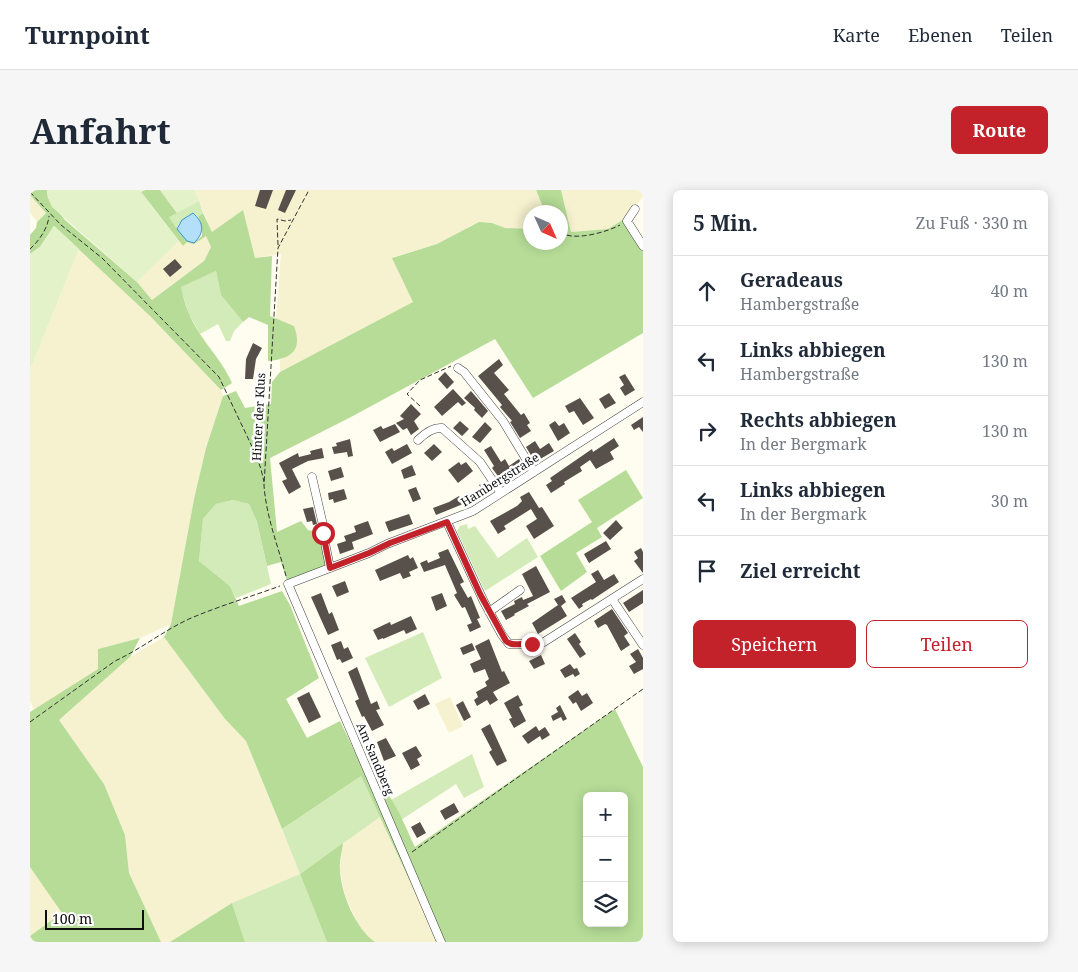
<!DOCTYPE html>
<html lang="de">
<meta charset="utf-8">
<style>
body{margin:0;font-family:"Noto Serif",serif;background:#f6f6f7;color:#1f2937}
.controls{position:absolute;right:15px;bottom:15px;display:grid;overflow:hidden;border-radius:8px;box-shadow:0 2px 12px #0003}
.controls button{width:45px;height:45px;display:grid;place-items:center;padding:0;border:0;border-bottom:1px solid #e0e1e3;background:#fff;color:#1f2937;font:25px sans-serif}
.compass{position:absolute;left:493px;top:15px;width:45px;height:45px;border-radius:50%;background:#fff;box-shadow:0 2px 12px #0003;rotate:135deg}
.scale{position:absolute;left:15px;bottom:12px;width:99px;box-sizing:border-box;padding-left:5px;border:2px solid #0f0f0f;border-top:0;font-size:14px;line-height:18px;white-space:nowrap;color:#0f0f0f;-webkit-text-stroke:4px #fff;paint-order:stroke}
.stop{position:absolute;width:15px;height:15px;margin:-11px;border:4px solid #c3222a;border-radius:50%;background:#fff}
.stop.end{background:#c3222a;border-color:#fff;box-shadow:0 1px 5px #0008}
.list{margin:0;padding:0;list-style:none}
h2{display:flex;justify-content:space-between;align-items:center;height:65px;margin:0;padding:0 20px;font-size:21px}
h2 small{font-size:16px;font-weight:400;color:#747a83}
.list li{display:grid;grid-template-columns:32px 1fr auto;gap:15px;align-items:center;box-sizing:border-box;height:70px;padding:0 20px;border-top:1px solid #e0e1e3}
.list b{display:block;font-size:19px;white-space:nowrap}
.list p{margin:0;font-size:16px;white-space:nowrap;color:#747a83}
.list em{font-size:16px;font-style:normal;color:#747a83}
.actions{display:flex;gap:10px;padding:15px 20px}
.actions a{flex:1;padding:11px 0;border:1px solid #c3222a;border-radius:8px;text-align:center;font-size:18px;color:#c3222a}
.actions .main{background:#c3222a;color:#fff}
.icon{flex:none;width:28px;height:28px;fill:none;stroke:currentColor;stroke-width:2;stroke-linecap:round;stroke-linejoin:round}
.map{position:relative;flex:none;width:613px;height:752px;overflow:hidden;border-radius:8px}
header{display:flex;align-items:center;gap:30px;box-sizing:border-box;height:70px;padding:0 25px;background:#fff;border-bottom:1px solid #e0e1e3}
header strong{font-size:24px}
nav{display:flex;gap:28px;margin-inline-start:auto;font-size:18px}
.intro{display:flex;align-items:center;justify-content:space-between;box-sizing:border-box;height:120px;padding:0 30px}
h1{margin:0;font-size:35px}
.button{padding:12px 22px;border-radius:8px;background:#c3222a;color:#fff;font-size:18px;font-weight:700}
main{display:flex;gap:30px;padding:0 30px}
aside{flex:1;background:#fff;border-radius:8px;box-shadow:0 2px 12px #0003}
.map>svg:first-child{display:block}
.farmland{fill:#f6f2cf}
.green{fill:#d3ebb8}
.forest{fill:#b6dc97;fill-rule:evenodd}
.pitch{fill:#e4f2ca}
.water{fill:#b3dff8;stroke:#3895d1}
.building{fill:#58504b}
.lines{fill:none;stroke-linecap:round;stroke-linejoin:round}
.minor-casing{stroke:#424242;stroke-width:9}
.path{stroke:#313131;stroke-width:1;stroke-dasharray:5 2.5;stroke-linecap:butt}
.minor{stroke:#fff;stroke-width:8}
.route{stroke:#c3222a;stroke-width:6}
.labels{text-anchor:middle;stroke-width:5;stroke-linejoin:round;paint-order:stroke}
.street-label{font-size:12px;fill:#0f0f0f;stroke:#fff}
</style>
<header>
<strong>Turnpoint</strong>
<nav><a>Karte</a><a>Ebenen</a><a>Teilen</a></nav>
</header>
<div class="intro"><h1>Anfahrt</h1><a class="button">Route</a></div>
<main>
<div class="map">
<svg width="613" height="752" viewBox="0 0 613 752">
<rect width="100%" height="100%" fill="#fffcf0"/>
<path class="farmland" d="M164 0H506L515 22H500V39L475 38 462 33 441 35 434 41 407 54 363 67 384 112 250 182V170L263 163 264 136 246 129 251 64 225 68 182 42Z
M531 0H613V7L594 29 578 39 541 42Z
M0 5 16 23 7 32 0 23Z
M176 46 181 57 174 71 122 110 107 92 149 51 153 56 157 52Z
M49 59 120 126 191 200 193 206 176 258 164 309 141 434 110 448 68 459V479L4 520 0 511V180Z
M134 447 195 529 216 551 270 684 202 713 140 752H131L99 683 95 645 74 594 29 530 100 467Z
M420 507 433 536 419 543 405 514Z
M350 627 408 752H345L336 746 326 730 315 705 310 680 313 653Z
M0 677 33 723 0 746Z"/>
<path class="green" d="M169 11 173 23 169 26V29L165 24 148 35 147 39 138 26Z
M186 81 191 105 213 132 204 141 200 151H196L188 134 170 144 159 124 150 97Z
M203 310 219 314 227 332 241 394 206 408 200 396 169 371 173 329 186 314Z
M437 334 438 339 445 336 468 368 497 348 508 367 455 401 427 341 430 336Z
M393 442 412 488 359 517 335 468Z
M442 564 454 597 434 608 426 594 371 630 361 610Z
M331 586 350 627 270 684 297 752H215L202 713 270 684 252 639Z"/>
<path class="forest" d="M0 0H17L18 8 35 30 107 92 122 110 174 71 181 57 176 46 164 54 157 52 153 56 111 2 115 0H130L147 23 139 27 147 39 164 53 172 46C173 38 168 33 169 26L173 23 182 42 213 20 225 68 242 66 240 126 264 136C273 161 261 169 238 171V135L219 127 213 132 191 105 186 81 151 97C154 113 160 129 170 144 181 161 194 174 202 193L191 200 120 126 24 36 10 57 0 64V45L6 38 7 32 16 23 0 5Z
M506 0H531L541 42 578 39 594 29 602 30 613 49V143L503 208 465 149 321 227 240 268 247 342 271 331 278 340 293 343 300 378 258 394 251 372 237 376 227 332 219 314 203 310 186 314 173 329 169 371 200 396 209 416 252 401 260 415 289 488 256 509 277 548 310 531 335 583C359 593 374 634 385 657L585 519 613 577V752H408L331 586 252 639 216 551 195 529 134 447 141 434 164 309 176 258 193 206 206 201 215 218 241 214 242 192 250 182 383 112 362 68 407 54 449 32 462 33 475 38 500 39V52H530V22H515ZM557 606H594V733H557Z
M596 280 613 308 567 338 572 347 546 363 557 382 531 401 510 366 562 332 548 310Z
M110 448 100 467 29 530 74 594 95 645 99 683 131 752H0V746L32 723 0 677V522L68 479V459Z
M313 653C312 662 309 672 310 680 311 704 326 739 345 752H297L270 684Z
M202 713 215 752H140Z"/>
<path class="pitch" d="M17 0H115L111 2 149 51 107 92 22 17 18 8Z
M130 0H164L169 11 147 23Z
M24 36 49 59 0 180V64L10 57Z"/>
<path class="water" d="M163 23C174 33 175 42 164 53L157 51 147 39 152 30Z"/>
<path class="building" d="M230 0H243L236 19 225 16Z
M256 0H266L255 23 248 20Z
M145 69 152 77 140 87 133 79Z
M223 153 232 158 226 169 223 189H215L216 169Z
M469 169 473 175 464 183 479 200 474 204 491 225 494 223 500 233 497 235 501 241 490 248 480 232 482 231 470 217 472 215 448 186Z
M415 182 424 192 417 199 408 189Z
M595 184 605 200 595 206 590 198 594 195 589 187Z
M423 199 436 213 432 216 428 212 412 226 404 217Z
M441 201 458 221 452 228 444 220 445 218 434 208Z
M579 203 586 213 575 219 569 209Z
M550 208 564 228 553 235 544 221 539 223 535 216Z
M381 214 391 224 384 231 389 239 381 245 377 238 373 240 366 233 374 229 370 226Z
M613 227V242L609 237 604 240 601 235Z
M430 231 439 239 432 246 423 238Z
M525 231 529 236 534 233 540 243 528 251 519 235Z
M455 232 462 239 450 253 442 247Z
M365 234 370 242 350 252 343 240 351 236 353 239Z
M584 248 589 256 580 262 584 269 566 279 560 270 550 277 552 281 534 292 535 294 521 303 516 295 522 291 520 288 562 259 563 262Z
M320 249 323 266 318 267 317 262 304 264 302 257 307 256 306 253Z
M505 251 510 259 519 253 524 261 505 272 496 257Z
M377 254 382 263 362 274 355 262 362 258 364 261Z
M404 254 412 262 402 271 394 263Z
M461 256 471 272 475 269 479 276 489 269 495 279 473 293 462 278 464 276 454 260Z
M292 258 294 268 278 271 262 279 271 297 259 304 252 291 257 289 249 273 268 263 269 267 281 264 280 261Z
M429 272 431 275 436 272 443 281 428 293 418 280Z
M382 275 386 285 374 289 371 280Z
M311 277 314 287 301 291 298 281Z
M456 291 462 300 456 305 449 295Z
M386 297 391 309 383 312 378 300Z
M314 299 317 309 304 313 303 309 299 310 298 303Z
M499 302 509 318 512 317 524 336 504 349 496 336 507 329 501 319 474 336 476 339 468 344 460 331 487 316 492 311 490 307Z
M429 306 433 314 406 325 403 318 419 312Z
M283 317 287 334 283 335 282 331 277 332 273 319Z
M379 324 383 334 359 342 355 332Z
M586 330 593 338 580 350 573 343Z
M338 331 343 344 322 352 324 359 310 364 307 354 316 351 314 346 326 342 324 336Z
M576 351 581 359 559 373 554 364Z
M611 358 613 362V383L604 371 608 368 604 362Z
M418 359 434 392 430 394 438 408 441 406 450 428 447 429 451 437 440 442 437 435 442 433 435 417 432 418 424 405 427 403 415 375 394 382 390 373 397 370 398 373 410 368 408 363Z
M378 365 380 369 383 367 388 378 379 382 381 386 373 389 370 383 350 391 345 380Z
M506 376 520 402 497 414 499 416 484 424 485 425 476 430 471 421 485 414 484 411 492 407 493 410 503 406 492 384Z
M568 380 574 390 584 384 589 392 562 410 561 409 552 414 553 416 549 419 541 408 566 392 561 384Z
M315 391 319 402 307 407 302 396Z
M613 400V413L599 422 593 413Z
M291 403 299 424 302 422 309 440 298 445 281 407Z
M412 403 417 416 406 421 401 407Z
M532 405 536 412 531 416 537 426 508 444 502 433 528 415 524 409Z
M582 419 598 443 594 446 600 455 591 461 577 435 575 434 568 438 564 431Z
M381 426 387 439 376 444 374 440 353 449V448L348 450 343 440 360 432 361 435Z
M545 443 551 452 549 454 556 464 550 468 537 449Z
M459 449 472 482 474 481 480 493 463 502 468 510 460 515 457 510 447 516 444 510 448 507 446 502 457 496 455 492 459 489 455 479 444 483 440 474 451 469 445 456Z
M311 451 314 459 318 457 323 468 312 473 310 469 307 470 301 455Z
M442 453 445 460 433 465 430 458Z
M608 459 613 468V479L604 484 599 476 606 472 600 464Z
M511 465 515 474 504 479 499 471Z
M540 474 544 479 547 478 550 484 545 487 543 484 535 488 530 480Z
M327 477 341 514 347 511 350 519 346 520 354 535 342 541 334 526 332 527 325 511 329 509 318 482Z
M548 500 552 506 557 503 563 513 551 521 546 512 543 514 538 507Z
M279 502 291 527 279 533 267 508Z
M395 504 400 514 388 520 383 511Z
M488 505 493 515 489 517 496 531 484 538 479 529 482 528 474 513Z
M433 511 441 527 434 531 426 515Z
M530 515 537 529 533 531 531 527 523 531 521 526 528 522 526 518Z
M460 534 477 571 467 576 459 562 462 560 451 539Z
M506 536 509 541 515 537 520 545 512 550 510 546 498 554 492 546Z
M356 548 366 566 354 571 347 552Z
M386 556 392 566 387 569 390 575 381 580 372 563Z
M424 613 429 622 415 630 410 621Z
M390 632 396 643 387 648 381 637Z"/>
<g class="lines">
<g class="minor-casing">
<path id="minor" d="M605 19 597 31 613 56
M428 178 434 182 473 231 504 282
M388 250C394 244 403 237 412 238L450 272 471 303
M282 287 293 335V343L300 378
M417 332 454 412 472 445 479 454H508L514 452 613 389
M582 409 613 455
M459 422 490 400
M411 752 258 394 339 363 357 354 443 321 613 212"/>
</g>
<path class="path" d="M0 2 31 35 72 68 189 187 226 265 231 279 234 292
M530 42C543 52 577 42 590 35
M248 55 247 29 255 31 261 30
M0 59C9 51 18 38 19 26
M390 216 377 204 390 190 421 176
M256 386C248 356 236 326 234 295L248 58 279 0
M0 532 85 471C111 459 133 441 159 429 189 416 220 407 250 396
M382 662 613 499"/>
<use href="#minor" class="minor"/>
</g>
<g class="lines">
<path class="route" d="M293 343 300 378 339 363 360 353 417 332 450 404 476 451C482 457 493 453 502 454"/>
</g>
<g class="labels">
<g class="street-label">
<text transform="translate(229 227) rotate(-87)" y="4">Hinter der Klus</text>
<text transform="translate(470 290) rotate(-32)" y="4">Hambergstraße</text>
<text transform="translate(345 569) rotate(67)" y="4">Am Sandberg</text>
</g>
</g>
</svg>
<div class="controls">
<button>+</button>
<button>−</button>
<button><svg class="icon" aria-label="layers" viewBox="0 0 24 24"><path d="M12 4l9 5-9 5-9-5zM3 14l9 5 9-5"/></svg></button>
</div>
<svg class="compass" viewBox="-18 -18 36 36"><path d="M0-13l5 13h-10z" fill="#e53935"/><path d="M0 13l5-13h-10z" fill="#747a83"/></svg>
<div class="scale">100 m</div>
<div class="stop" style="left:293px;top:343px"></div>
<div class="stop end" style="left:502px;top:454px"></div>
</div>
<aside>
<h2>5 Min.<small>Zu Fuß · 330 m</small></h2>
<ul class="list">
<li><svg class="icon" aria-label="ahead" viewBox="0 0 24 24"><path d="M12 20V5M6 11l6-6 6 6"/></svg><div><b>Geradeaus</b><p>Hambergstraße</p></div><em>40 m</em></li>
<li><svg class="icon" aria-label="left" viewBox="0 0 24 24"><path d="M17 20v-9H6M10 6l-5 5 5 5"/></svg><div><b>Links abbiegen</b><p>Hambergstraße</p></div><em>130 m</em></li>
<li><svg class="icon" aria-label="right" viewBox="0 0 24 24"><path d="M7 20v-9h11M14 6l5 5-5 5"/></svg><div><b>Rechts abbiegen</b><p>In der Bergmark</p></div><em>130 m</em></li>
<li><svg class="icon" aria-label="left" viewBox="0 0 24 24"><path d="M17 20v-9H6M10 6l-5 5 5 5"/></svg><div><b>Links abbiegen</b><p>In der Bergmark</p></div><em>30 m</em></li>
<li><svg class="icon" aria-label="arrive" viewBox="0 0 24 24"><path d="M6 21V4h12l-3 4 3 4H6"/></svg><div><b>Ziel erreicht</b></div></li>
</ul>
<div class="actions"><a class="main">Speichern</a><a>Teilen</a></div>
</aside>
</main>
